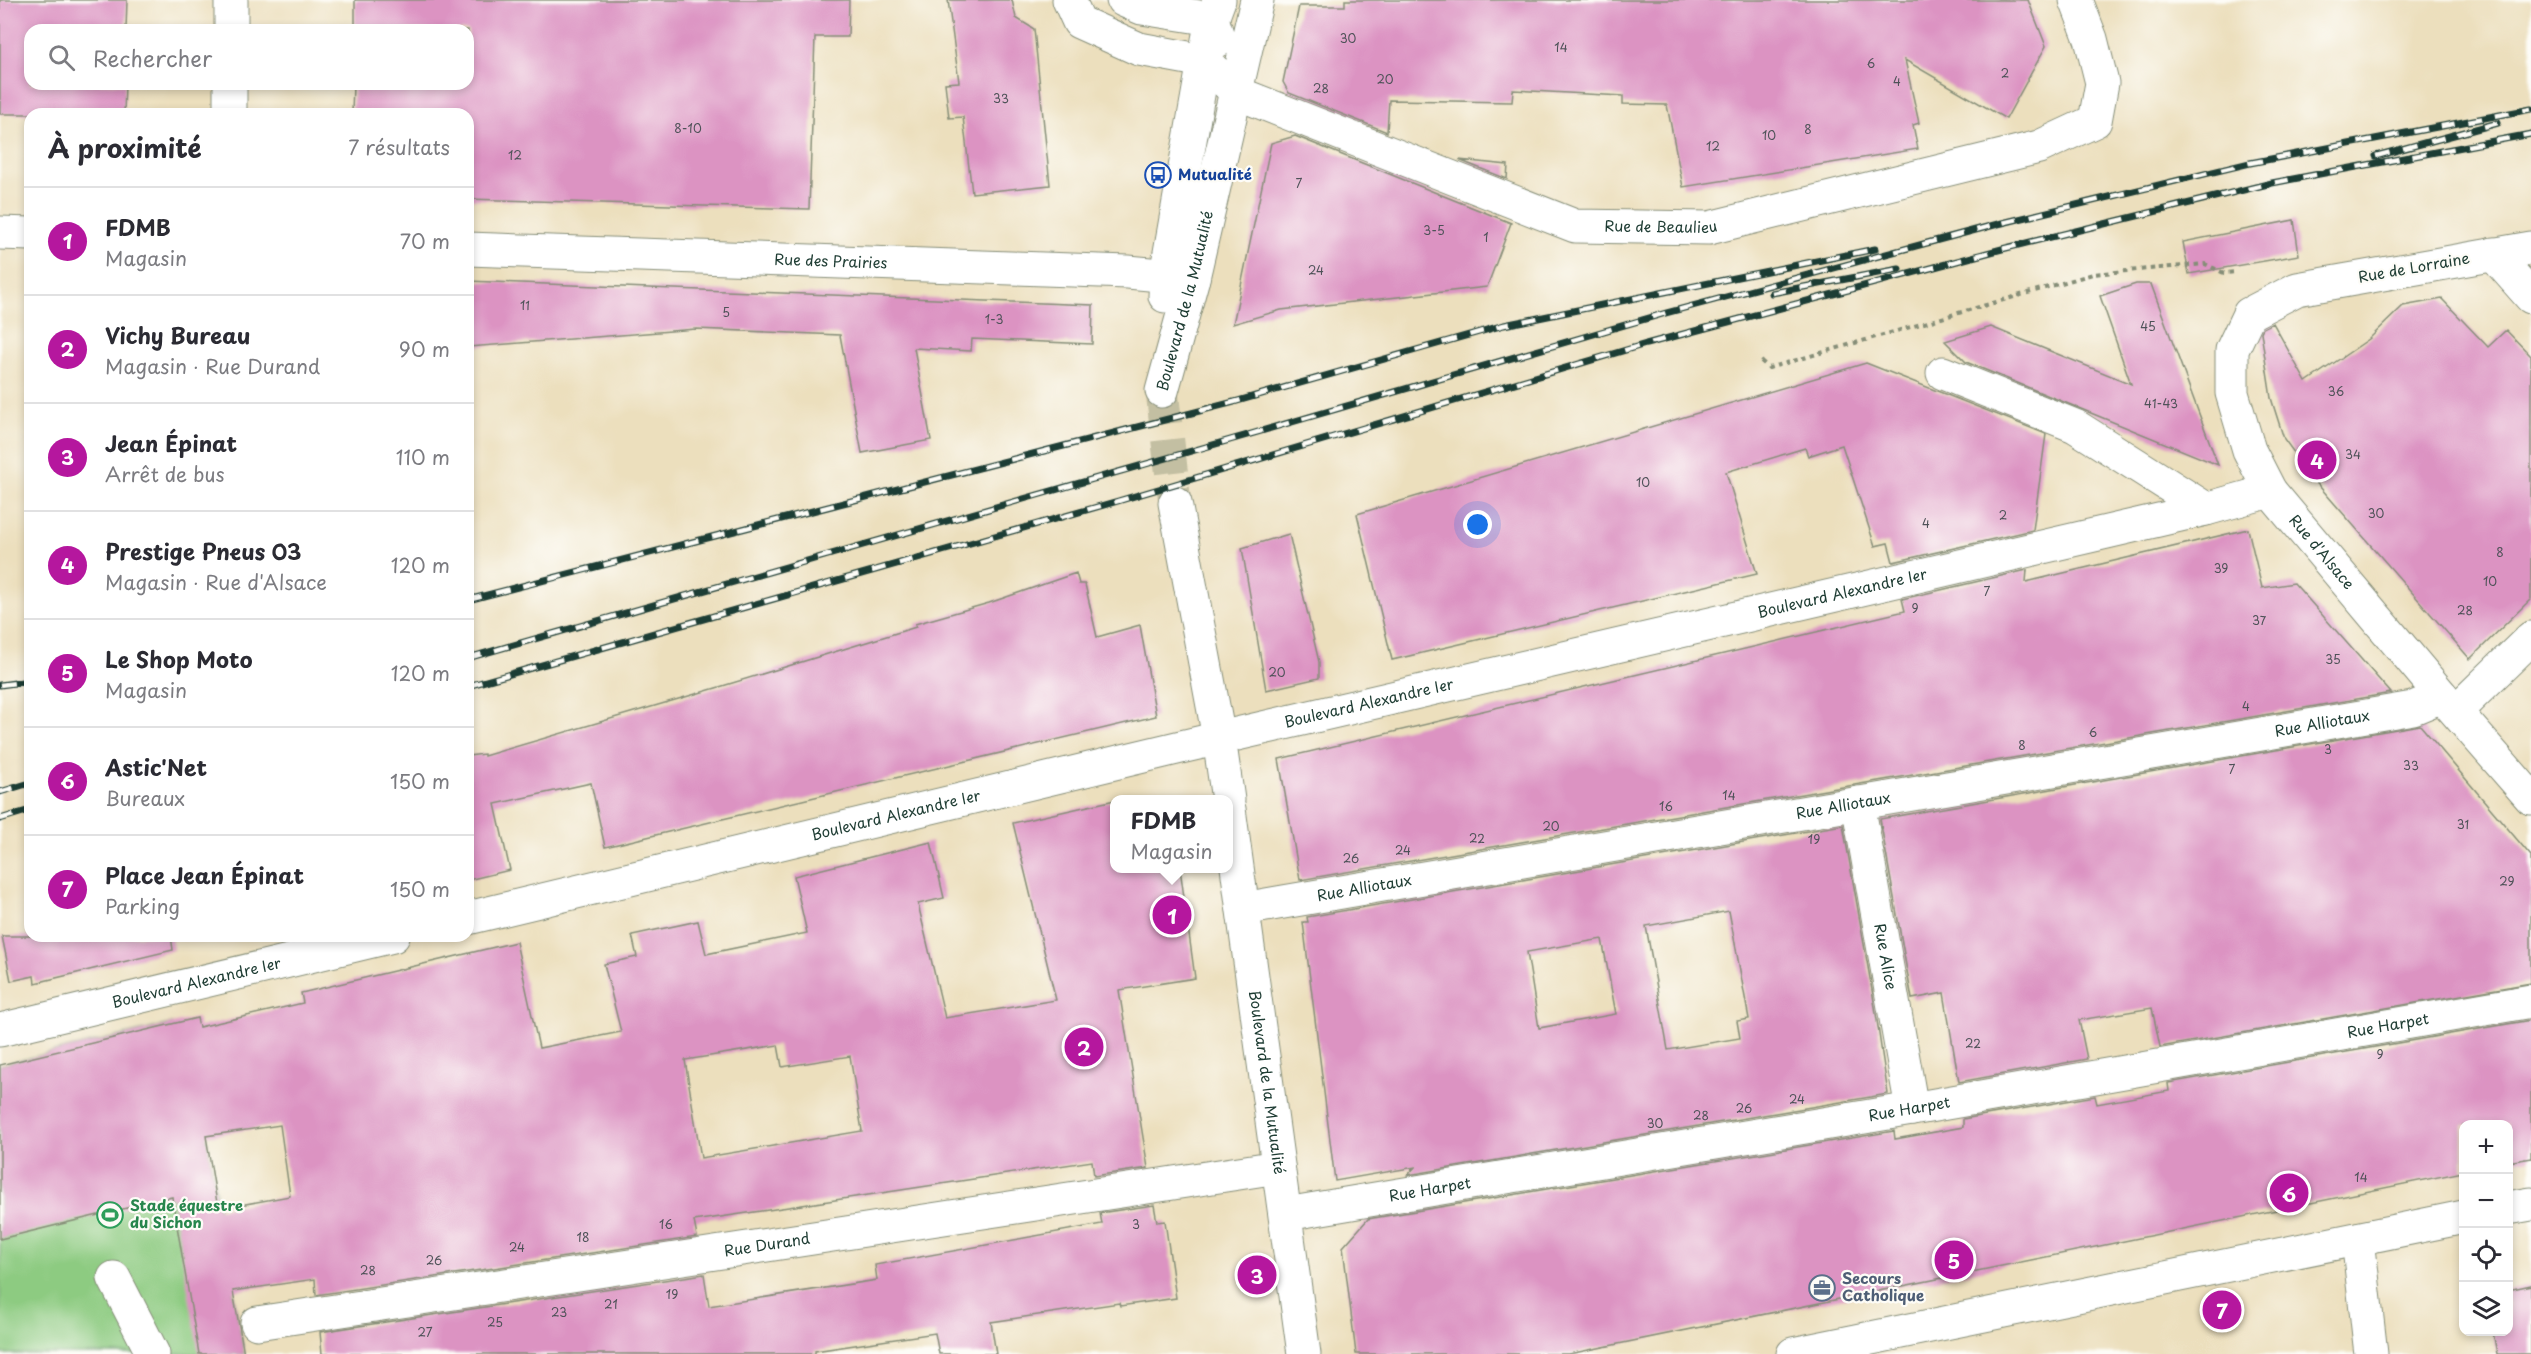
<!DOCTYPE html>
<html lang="fr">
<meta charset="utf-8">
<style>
body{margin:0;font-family:"Playpen Sans",sans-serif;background:#f2f2f3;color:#2b2b33}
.controls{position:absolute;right:18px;bottom:18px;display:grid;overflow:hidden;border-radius:12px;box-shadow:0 3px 9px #0003}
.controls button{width:54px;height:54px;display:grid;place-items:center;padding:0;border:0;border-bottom:2px solid #e1e1e2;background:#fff;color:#2b2b33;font:30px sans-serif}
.you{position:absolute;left:1478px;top:525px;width:21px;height:21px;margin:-15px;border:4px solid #fff;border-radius:50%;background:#1a73e8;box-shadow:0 0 0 9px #1a73e833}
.badge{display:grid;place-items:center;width:39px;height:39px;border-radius:50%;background:#b5179e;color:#fff;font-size:20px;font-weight:700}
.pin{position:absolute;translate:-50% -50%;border:3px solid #fff;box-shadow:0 2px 6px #0006}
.popup{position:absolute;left:1110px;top:795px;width:123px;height:78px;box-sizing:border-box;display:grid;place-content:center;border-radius:12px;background:#fff;filter:drop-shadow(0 2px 4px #0005);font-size:20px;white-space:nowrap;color:#7c7c81}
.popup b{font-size:22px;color:#2b2b33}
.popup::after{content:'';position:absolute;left:50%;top:100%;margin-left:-12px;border:12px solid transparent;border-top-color:#fff}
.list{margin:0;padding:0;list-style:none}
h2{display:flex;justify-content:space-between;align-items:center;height:78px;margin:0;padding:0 24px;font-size:26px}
h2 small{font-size:20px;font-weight:400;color:#7c7c81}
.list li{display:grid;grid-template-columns:39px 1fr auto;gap:18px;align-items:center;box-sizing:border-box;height:108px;padding:0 24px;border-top:2px solid #e1e1e2}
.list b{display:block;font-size:22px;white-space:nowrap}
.list p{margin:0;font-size:20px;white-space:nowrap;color:#7c7c81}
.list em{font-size:20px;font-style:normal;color:#7c7c81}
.icon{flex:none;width:33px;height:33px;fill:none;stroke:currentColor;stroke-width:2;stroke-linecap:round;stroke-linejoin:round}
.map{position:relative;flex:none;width:2531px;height:1354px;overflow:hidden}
.search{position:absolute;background:#fff;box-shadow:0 3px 9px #0003;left:24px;top:24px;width:450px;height:66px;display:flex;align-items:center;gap:15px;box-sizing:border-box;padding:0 21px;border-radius:18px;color:#7c7c81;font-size:22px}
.panel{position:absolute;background:#fff;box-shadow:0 3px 9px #0003;left:24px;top:108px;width:450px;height:834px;border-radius:18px}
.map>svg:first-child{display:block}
.green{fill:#8dcb81;stroke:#56845a;stroke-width:1.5}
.building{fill:#dc93c2;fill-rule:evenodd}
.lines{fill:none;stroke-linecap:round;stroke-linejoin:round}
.minor-tunnel{stroke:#c3bfa2;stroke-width:33;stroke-dasharray:33 16;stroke-linecap:butt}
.minor-casing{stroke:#868e78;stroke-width:35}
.path{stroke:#868e78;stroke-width:4;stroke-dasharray:4.5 4.5;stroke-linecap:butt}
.minor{stroke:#fff;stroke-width:33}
.rail-casing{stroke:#1f3d34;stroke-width:7}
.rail{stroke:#fdfcf7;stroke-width:4.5;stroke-dasharray:14;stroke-linecap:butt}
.labels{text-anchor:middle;stroke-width:4.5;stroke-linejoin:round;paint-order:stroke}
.number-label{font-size:12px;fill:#4e5258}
.transit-label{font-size:15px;font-weight:bold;fill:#164399;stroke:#fdfcf7;text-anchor:start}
.street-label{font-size:15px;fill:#1f3d34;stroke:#fdfcf7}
.leisure-label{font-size:15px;font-weight:bold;fill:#27864d;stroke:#fdfcf7;text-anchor:start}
.service-label{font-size:15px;font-weight:bold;fill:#4e5e75;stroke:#fdfcf7;text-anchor:start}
</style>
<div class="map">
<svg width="2531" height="1354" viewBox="0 0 2531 1354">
<rect width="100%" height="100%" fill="#fdfcf7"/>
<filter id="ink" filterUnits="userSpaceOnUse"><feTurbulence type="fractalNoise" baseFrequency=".0167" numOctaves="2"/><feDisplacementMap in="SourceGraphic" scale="12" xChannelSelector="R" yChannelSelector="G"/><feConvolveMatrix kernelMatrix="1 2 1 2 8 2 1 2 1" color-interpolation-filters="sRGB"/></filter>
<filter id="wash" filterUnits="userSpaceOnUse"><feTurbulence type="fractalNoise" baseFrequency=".008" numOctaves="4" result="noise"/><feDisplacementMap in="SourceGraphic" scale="24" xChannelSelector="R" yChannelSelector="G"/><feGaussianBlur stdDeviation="1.35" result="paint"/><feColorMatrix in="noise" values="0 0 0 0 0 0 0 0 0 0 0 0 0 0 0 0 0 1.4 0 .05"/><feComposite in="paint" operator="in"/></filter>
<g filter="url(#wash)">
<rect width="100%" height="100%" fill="#ecdfbd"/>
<path class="green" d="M171 1024 182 1072 206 1136 244 1354H0V1065Z"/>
<g id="blocks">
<path class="building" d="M0 0H127L126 30H30V84H125L124 114H0Z
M355 0H849L848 37H815L809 209 468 199V114H352L353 84H468V30H355Z
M948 0H1012L1016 18 1034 29 1050 185 972 193 963 117 949 118 945 83 959 82Z
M1345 0H2028L2046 46 2006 119 1905 60 1919 123 1913 125 1918 149 1683 187 1667 105 1623 104V96L1513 90 1512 102 1389 100 1387 132 1289 93 1283 82 1299 6H1345Z
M1295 136 1511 223 1487 287 1281 310 1233 324 1271 143Z
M1459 160 1508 165 1507 179Z
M2294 220 2299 255 2189 274 2183 242Z
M468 281 1093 305 1092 344 972 339 971 351 914 348 931 440 862 453 840 335 696 329 468 347Z
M2136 284H2151L2218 465 1966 362 1945 341 1991 327 2131 384 2100 296Z
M2442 299 2488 347 2506 330 2531 356V599L2470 659 2313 479 2284 439 2271 398 2261 332 2263 328 2273 323 2306 382 2369 339 2403 306Z
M1866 363 2046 434 2033 530 1893 562 1888 543 1875 546 1842 445 1808 456 1805 448 1726 472 1757 574 1392 660 1357 514Z
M2248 529 2262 588 2294 583 2391 693 1300 880 1279 759 1905 611 1902 599 2027 570 2026 582Z
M1289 534 1319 662V678L1266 690 1242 548Z
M1076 573 1079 584H1085L1097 637 1140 625 1156 716 605 847 591 783 495 804 510 870 468 880V756L484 754V756L716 688 916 627 915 624 989 603Z
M2420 725 2531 856V983L2160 1047 2152 1008 2079 1020 2087 1059 1959 1082 1944 993 1912 999 1880 819Z
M1115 800V868H1180L1195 978 1119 990 1148 1168 1094 1176 1092 1161 802 1205 694 1221 697 1237 316 1295 315 1279 233 1291 244 1354H199L172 1197 0 1239V1065L197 1018 199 1027 303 1003 301 993 516 942 539 1048 621 1032 604 964 637 957 632 935 698 921 706 954 807 933 794 876 931 842 944 898 918 904 945 1018 1056 1000 1013 823ZM778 1045 782 1067 850 1056 862 1131 701 1158 685 1060ZM280 1125 290 1196 218 1209 206 1136Z
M1843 825 1875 1007 1888 1094 1408 1175 1415 1167 1335 1181 1303 922H1308L1307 917ZM1729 911 1749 1019 1737 1021 1740 1038 1668 1050 1646 926ZM1602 939 1616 1014 1539 1028 1527 952Z
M2 936H171L173 950 35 983 34 976 11 981Z
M2531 1020V1158L2508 1162V1125H2463V1172L1569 1354H1356L1343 1247 1368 1219 1894 1131 1895 1139 1963 1127V1119L2095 1096 2097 1104 2169 1091 2168 1083Z
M1154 1205 1157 1222 1165 1221 1176 1298 1120 1306 1119 1303 991 1322 996 1354H939L935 1333 815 1351V1354H322L320 1332 704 1274 709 1306 877 1280 875 1265 1102 1224 1100 1213Z
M2531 1285V1354H2497L2493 1332H2508V1290Z"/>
</g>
</g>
<g filter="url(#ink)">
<use href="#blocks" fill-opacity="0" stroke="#868e78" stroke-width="1.5"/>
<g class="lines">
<path class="minor-tunnel" d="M1162 391 1175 503"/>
<g class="minor-casing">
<g id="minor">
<path d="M1069 0 1079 22 1139 49 1204 61"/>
<path d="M1123 0 1142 8 1212 19 1219 40"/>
<path d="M231 30V0"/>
<path id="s1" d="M1204 61 1237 93 1575 226 1709 228 2039 147 2095 121 2102 83 2091 39 2076 0"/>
<path d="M230 114V84"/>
<path d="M0 233 30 234"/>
<path id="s2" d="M2531 248 2297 289 2249 314 2232 350V393L2249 450 2270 491 2442 696 2531 798"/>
<path id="s3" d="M468 249 1128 272 1193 278"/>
<path d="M2493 254 2531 297"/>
<path d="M1165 296 1166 275 1204 61 1212 19 1219 0"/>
<path d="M1943 373 2075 426 2206 509"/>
<path id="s4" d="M1162 391 1193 278 1257 0"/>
<path d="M1175 503 1219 738 1228 800"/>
<path d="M2456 711 2531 638"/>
<path id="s5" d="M1858 803 1912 1109"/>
<path id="s6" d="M1229 809 1304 1354"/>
<path id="s7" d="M1243 909 2413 708 2442 696"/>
<path id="s8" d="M468 918 1181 747 2206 509 2270 491"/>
<path id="s9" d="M0 1030 393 936"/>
<path d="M2508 1208 2531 1204"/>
<path id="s10" d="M1286 1214 1912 1109 2531 1001"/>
<path d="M2358 1239 2371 1354"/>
<path d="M114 1278 153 1354"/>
<path id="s11" d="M257 1323 1278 1167"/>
<path d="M1793 1354 2464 1217"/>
</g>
</g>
<path class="path" d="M1761 361 1769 368 2093 274 2205 264 2224 273 2237 272"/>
<use href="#minor" class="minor"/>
<g class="rail-casing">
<path id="rail" d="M2376 156 2498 123
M1772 293 1899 269
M468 600 1234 402 1504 325 1875 249
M468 658 1244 436 1666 313 1998 224 2250 163 2531 109
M0 685 30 681
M468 686 1118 501 1646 344 2002 249 2272 183 2531 134
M0 792 30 783
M0 819 30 810"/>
</g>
<use href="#rail" class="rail"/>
</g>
</g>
<defs>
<g id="bus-ring" transform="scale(1.35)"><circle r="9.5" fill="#fdfcf7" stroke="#1a4fb4" stroke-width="1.5"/><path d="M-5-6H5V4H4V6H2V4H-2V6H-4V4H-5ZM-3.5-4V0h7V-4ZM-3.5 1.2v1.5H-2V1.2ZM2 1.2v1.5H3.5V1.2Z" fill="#1a4fb4"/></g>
<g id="stadium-ring" transform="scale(1.35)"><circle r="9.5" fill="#fdfcf7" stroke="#2e9e5b" stroke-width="1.5"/><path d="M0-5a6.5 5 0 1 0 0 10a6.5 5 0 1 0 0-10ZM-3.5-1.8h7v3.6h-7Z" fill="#2e9e5b"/></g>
<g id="office-ring" transform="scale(1.35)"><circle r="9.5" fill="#fdfcf7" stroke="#5c6f8a" stroke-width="1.5"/><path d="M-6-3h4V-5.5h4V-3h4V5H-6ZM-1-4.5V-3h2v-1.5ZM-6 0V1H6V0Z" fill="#5c6f8a"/></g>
</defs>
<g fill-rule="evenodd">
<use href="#bus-ring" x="1158" y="175"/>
<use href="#stadium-ring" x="110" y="1215"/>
<use href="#office-ring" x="1822" y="1288"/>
</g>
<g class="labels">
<g class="number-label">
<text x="1348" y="43">30</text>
<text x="1561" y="52">14</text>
<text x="1871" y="68">6</text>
<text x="2005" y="78">2</text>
<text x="1385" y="84">20</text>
<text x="1897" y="86">4</text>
<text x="1321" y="93">28</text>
<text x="1001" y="103">33</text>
<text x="688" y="133">8-10</text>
<text x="1808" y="134">8</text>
<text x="1769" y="140">10</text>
<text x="1713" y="151">12</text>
<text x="515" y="160">12</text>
<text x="1299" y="188">7</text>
<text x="1434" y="235">3-5</text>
<text x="1486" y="242">1</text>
<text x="1316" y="275">24</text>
<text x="525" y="310">11</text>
<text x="726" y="317">5</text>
<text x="994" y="324">1-3</text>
<text x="2148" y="331">45</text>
<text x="2336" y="396">36</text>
<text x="2161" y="408">41-43</text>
<text x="2353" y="459">34</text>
<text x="1643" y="487">10</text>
<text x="2376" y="518">30</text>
<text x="2003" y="520">2</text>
<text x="1926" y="528">4</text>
<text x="2500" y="557">8</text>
<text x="2221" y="573">39</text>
<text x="2490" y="586">10</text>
<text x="1987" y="596">7</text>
<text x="1915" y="613">9</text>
<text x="2465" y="615">28</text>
<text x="2259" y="625">37</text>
<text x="2333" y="664">35</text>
<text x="1277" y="677">20</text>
<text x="2246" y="711">4</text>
<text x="2093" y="737">6</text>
<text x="2022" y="750">8</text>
<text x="2328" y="754">3</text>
<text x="2411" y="770">33</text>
<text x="2232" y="774">7</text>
<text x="1729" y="800">14</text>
<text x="1666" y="811">16</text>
<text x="2463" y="829">31</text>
<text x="1551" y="831">20</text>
<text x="1477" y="843">22</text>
<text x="1814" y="844">19</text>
<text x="1403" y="855">24</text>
<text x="1351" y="863">26</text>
<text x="2507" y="886">29</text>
<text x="1973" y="1048">22</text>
<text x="2380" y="1059">9</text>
<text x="1797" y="1104">24</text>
<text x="1744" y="1113">26</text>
<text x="1701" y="1120">28</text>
<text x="1655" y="1128">30</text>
<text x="2361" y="1182">14</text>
<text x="666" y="1229">16</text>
<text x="1136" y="1229">3</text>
<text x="583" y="1242">18</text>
<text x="517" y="1252">24</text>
<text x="434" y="1265">26</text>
<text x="368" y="1275">28</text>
<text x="672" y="1299">19</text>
<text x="611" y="1309">21</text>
<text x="559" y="1317">23</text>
<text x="495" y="1327">25</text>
<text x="425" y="1337">27</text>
</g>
<g class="transit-label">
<text x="1178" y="180">Mutualité</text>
</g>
<g class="street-label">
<text dy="5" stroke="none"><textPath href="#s1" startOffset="495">Rue de Beaulieu</textPath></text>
<text dy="5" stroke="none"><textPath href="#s3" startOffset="363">Rue des Prairies</textPath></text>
<text transform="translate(2414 268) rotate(-10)" y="5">Rue de Lorraine</text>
<text dy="5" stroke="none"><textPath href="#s4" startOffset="93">Boulevard de la Mutualité</textPath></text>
<text dy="5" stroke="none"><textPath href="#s2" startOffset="560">Rue d'Alsace</textPath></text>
<text dy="5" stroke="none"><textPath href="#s8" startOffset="1412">Boulevard Alexandre Ier</textPath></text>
<text dy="5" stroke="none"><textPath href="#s8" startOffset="926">Boulevard Alexandre Ier</textPath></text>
<text dy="5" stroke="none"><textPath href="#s7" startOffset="1095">Rue Alliotaux</textPath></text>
<text dy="5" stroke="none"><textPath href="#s7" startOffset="609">Rue Alliotaux</textPath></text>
<text dy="5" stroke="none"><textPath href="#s8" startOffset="440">Boulevard Alexandre Ier</textPath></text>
<text dy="5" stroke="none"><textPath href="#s7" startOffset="123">Rue Alliotaux</textPath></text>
<text dy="5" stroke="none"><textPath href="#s5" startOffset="156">Rue Alice</textPath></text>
<text dy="5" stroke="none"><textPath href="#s9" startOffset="202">Boulevard Alexandre Ier</textPath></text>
<text dy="5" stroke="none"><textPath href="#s10" startOffset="1118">Rue Harpet</textPath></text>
<text dy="5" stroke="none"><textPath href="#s6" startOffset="276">Boulevard de la Mutualité</textPath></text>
<text dy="5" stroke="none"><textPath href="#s10" startOffset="632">Rue Harpet</textPath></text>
<text dy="5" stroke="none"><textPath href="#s10" startOffset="146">Rue Harpet</textPath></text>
<text dy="5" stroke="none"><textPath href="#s11" startOffset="516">Rue Durand</textPath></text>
</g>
<g class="leisure-label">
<text x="130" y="1211">Stade équestre<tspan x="130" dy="17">du Sichon</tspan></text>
</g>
<g class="service-label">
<text x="1842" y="1284">Secours<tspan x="1842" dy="17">Catholique</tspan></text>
</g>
</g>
</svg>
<div class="controls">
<button>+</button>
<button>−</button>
<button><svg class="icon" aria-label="locate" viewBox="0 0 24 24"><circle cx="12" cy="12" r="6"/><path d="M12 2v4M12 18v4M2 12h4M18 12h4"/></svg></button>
<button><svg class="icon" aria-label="layers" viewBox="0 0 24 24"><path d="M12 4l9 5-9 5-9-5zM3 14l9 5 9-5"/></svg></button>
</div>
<div class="you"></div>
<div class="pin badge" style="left:1172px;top:915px">1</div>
<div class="popup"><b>FDMB</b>Magasin</div>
<div class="pin badge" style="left:1084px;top:1047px">2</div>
<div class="pin badge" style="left:1257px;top:1275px">3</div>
<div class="pin badge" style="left:2317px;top:460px">4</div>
<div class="pin badge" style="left:1954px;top:1260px">5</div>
<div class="pin badge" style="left:2289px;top:1193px">6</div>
<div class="pin badge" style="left:2222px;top:1310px">7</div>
<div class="search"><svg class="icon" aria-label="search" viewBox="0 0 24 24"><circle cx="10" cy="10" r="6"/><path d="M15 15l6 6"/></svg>Rechercher</div>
<section class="panel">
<h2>À proximité<small>7 résultats</small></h2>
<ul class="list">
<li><span class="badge">1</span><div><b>FDMB</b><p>Magasin</p></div><em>70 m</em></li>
<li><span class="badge">2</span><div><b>Vichy Bureau</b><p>Magasin · Rue Durand</p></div><em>90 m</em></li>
<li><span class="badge">3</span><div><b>Jean Épinat</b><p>Arrêt de bus</p></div><em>110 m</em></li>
<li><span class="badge">4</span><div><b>Prestige Pneus 03</b><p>Magasin · Rue d'Alsace</p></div><em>120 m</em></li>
<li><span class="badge">5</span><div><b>Le Shop Moto</b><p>Magasin</p></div><em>120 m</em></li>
<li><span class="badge">6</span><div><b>Astic'Net</b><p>Bureaux</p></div><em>150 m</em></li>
<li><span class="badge">7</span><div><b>Place Jean Épinat</b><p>Parking</p></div><em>150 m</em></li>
</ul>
</section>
</div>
